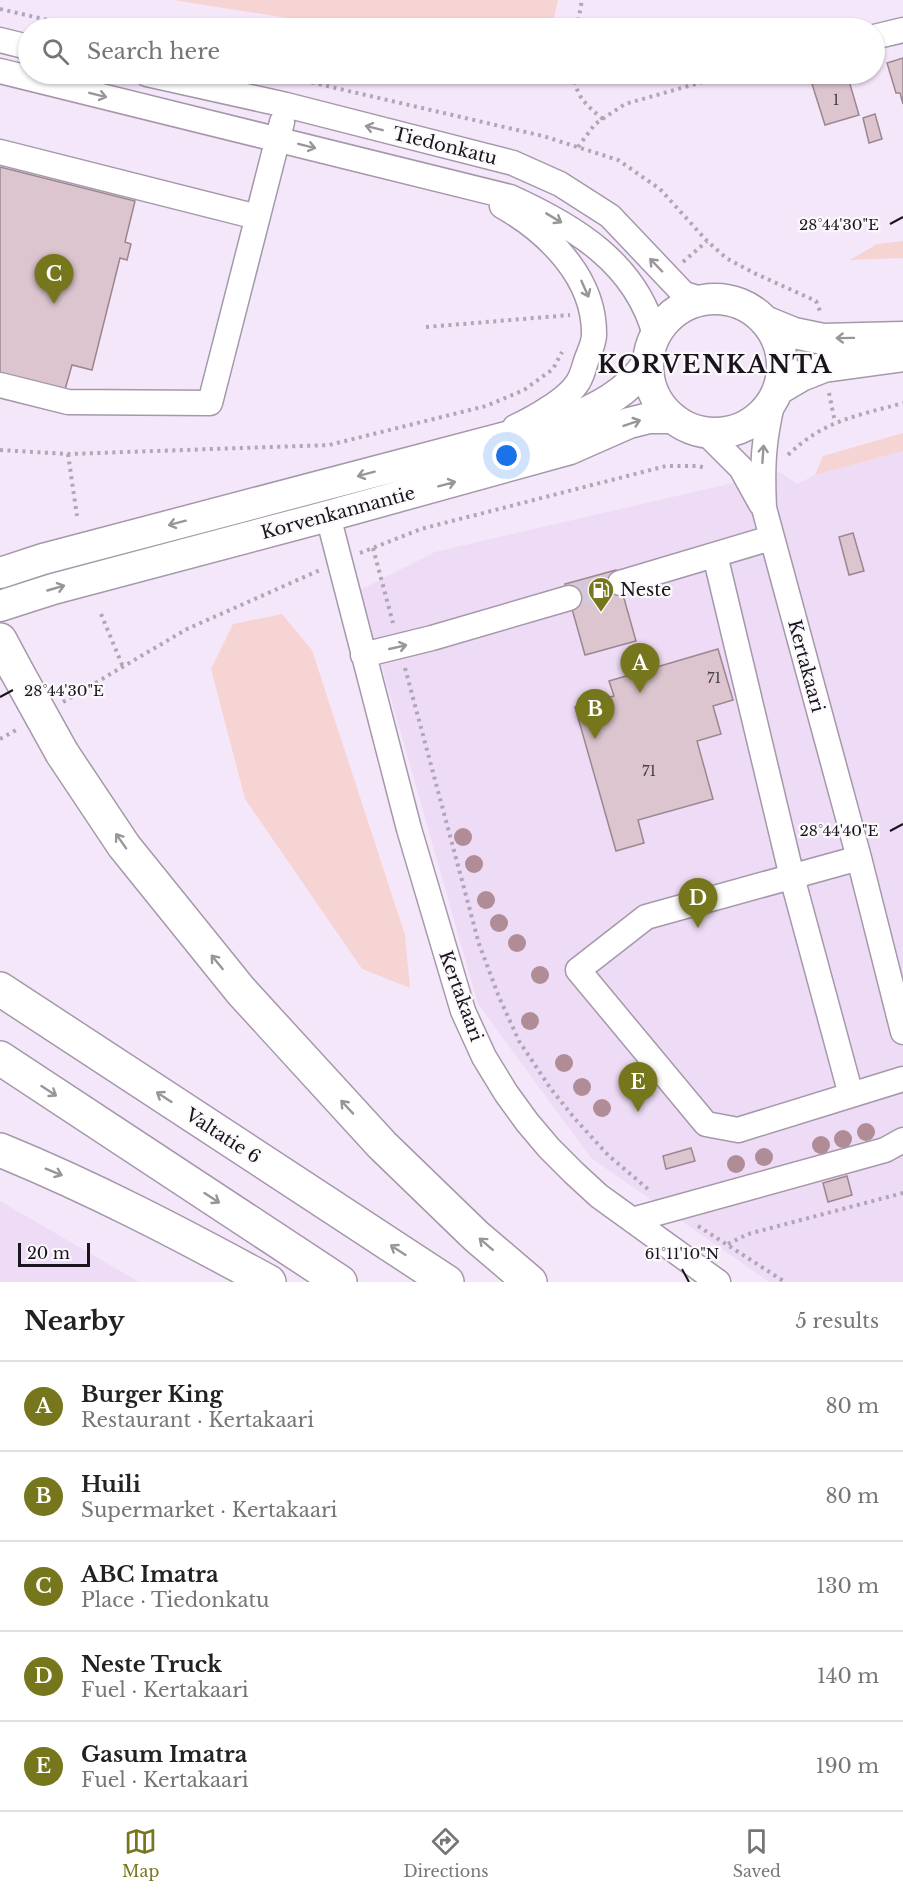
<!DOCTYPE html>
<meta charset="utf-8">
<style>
body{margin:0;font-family:"Libre Baskerville",serif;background:#f2f2f2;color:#222}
.scale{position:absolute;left:18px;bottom:15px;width:72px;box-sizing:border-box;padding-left:6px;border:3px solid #1a151c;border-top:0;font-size:16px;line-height:21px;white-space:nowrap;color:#1a151c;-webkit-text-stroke:4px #fcf9fd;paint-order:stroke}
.you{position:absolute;left:507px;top:456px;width:21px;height:21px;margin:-15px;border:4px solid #fff;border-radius:50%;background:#1a73e8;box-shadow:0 0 0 9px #1a73e833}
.badge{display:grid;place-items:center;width:39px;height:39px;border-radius:50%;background:#76771d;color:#fff;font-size:20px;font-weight:700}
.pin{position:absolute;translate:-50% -50px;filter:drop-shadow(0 2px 3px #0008)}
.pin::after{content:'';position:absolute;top:32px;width:21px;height:18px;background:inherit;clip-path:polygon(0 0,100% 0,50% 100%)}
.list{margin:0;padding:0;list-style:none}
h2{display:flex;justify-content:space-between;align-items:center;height:78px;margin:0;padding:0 24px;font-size:26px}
h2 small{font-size:20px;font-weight:400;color:#767676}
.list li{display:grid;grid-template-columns:39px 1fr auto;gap:18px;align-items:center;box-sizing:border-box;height:90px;padding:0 24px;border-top:2px solid #e0e0e0}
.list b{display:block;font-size:22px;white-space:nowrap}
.list p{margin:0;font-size:20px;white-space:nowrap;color:#767676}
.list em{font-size:20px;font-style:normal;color:#767676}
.icon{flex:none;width:33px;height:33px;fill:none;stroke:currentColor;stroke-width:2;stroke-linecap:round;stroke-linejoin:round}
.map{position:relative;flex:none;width:903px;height:1282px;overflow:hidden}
.search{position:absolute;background:#fff;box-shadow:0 2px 4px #0004;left:18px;right:18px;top:18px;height:66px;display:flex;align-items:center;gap:15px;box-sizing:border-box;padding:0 21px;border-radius:33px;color:#767676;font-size:22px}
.sheet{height:528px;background:#fff}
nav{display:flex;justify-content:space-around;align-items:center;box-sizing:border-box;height:84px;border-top:2px solid #e0e0e0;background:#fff;font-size:16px;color:#767676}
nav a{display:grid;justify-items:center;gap:3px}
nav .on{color:#76771d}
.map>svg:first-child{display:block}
.built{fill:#eedbf5}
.green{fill:#f7d4d4}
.building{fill:#dcc5cf;stroke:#9c8690;stroke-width:1.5}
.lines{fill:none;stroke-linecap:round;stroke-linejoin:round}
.minor-tunnel{stroke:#d4c8d9;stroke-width:24;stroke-dasharray:24 12;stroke-linecap:butt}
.minor-casing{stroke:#a598aa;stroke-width:27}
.major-casing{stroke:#a598aa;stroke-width:33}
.highway-casing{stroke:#a598aa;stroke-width:36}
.path{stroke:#b1a6b5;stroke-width:4;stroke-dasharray:3 4.5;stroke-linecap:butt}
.minor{stroke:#fff;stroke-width:24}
.major{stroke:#fff;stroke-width:30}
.highway{stroke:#fff;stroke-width:33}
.highway-bridge-casing{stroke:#a598aa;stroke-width:36;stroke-linecap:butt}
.highway-bridge{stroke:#fff;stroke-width:33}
.tree{fill:#b08c96}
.oneway{stroke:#989699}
.ticks{fill:none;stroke:#1a151c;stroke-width:2}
.labels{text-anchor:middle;stroke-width:4.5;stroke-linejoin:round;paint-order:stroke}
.number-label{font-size:15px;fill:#4a4149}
.street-label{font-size:18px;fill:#1a151c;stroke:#fcf9fd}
.poi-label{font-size:18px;fill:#1a151c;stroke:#fcf9fd;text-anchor:start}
.district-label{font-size:24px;font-weight:bold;letter-spacing:1.5px;fill:#1a151c;stroke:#fcf9fd}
.ticks-label{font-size:15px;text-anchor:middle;fill:#1a151c;stroke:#fcf9fd;stroke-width:4.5;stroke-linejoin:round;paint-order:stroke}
</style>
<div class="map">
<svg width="903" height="1282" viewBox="0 0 903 1282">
<rect width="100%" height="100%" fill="#f5e7fa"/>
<path class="built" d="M903 451V1282H769L591 1158 478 1004 360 590 435 552 780 472 797 484 815 475Z
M0 1201 139 1282H0Z"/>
<path class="green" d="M173 0H558L552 28H350Z
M903 241V258L850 260 877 244Z
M903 433V451L815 475 823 456Z
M282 614 312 650 405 935 410 988 362 969 245 799 211 669 233 624Z"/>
<path class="building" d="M903 58V104L900 93H896L887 63Z
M847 74 859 115 825 125 812 84Z
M875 114 882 139 869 143 863 118Z
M0 167 135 201 125 242 131 244 127 260 120 258 92 370 72 365 64 393 0 376Z
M853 533 864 571 849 575 839 537Z
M616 570 636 641 585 655 565 584Z
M718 649 733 700 713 706 721 734 697 741 713 799 638 820 644 843 616 851 575 707 614 696 609 681Z
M691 1148 695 1161 666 1169 663 1156Z
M847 1176 852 1195 828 1202 823 1183Z"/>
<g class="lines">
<path class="minor-tunnel" d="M569 598 620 583"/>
<g class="minor-casing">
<path id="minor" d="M874 37 903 30
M0 40 28 47
M0 71 510 197C574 226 636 263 655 335
M147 74 286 105 513 163 560 184 610 216 684 294 701 299
M0 152 257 217
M502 206C548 232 595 278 594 335 594 343 589 353 586 361 584 368 582 376 578 382 568 399 533 419 515 427
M0 385 68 402 210 403 282 122
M773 401C763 441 762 468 764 508L859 858 903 1032
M706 433 741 468 761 504
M328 516 409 829 463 1011 484 1057 506 1093 527 1122 549 1148 574 1173 599 1196 718 1282
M715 555 792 877 851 1095
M620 583 771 538
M363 655 432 638 569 598
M859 858 646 917 578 970 706 1124 738 1130 903 1079
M632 1220 885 1150 903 1140"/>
</g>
<g class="major-casing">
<path id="major" d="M648 366a67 67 0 1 1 134 0a67 67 0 1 1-134 0Z
M767 322 794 333 823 339 903 337
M779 389 801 376 824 367 903 356
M0 573 43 559 563 422C596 409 629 393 648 362
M0 606 53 589 328 516 570 449 629 423 649 418H673"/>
</g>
<g class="highway-casing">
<path id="highway" d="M0 640 16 670
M62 753 124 846 241 991 382 1145 476 1236 530 1282
M0 989 447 1282
M0 1058 340 1282
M0 1150C93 1188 181 1234 269 1282"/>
</g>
<path class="path" d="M0 9 83 28
M577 28 582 0
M275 74 543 136 618 160 660 189 707 241 726 258 754 273 816 301 820 311
M574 74C575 96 587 106 603 119
M578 147 595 124 625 104 731 74
M683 262 707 241
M426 327 570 315
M829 393 835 422
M0 450 68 454 329 445 486 406 524 390 553 369 562 352
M68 454 77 516
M788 455C824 420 857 416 903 403
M373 548 393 623
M360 553 421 529 666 466H698L706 468
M101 614 123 667
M405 668 479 944 499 997 519 1041 551 1089 576 1120 608 1155 649 1190
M63 702 187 629 320 570
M0 739 18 729
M698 1226 785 1282
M728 1244 748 1234 903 1193"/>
<use href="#minor" class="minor"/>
<use href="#major" class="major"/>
<use href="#highway" class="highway"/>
<g class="highway-bridge-casing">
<path id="highway-bridge" d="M16 670 62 753"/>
</g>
<use href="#highway-bridge" class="highway-bridge"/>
</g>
<g class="tree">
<circle cx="463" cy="837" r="9"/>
<circle cx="474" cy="864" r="9"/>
<circle cx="486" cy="900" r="9"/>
<circle cx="499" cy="923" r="9"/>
<circle cx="517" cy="943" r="9"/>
<circle cx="540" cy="975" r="9"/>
<circle cx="530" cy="1021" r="9"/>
<circle cx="564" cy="1063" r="9"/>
<circle cx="582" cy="1087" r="9"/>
<circle cx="602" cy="1108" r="9"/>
<circle cx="866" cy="1132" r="9"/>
<circle cx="843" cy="1139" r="9"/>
<circle cx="821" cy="1145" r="9"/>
<circle cx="764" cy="1157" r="9"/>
<circle cx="736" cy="1164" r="9"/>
</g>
<defs><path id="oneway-shaft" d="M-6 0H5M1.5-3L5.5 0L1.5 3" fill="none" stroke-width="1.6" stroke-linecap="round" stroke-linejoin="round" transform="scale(1.5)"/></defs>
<g class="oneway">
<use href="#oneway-shaft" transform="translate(98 95) rotate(14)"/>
<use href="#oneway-shaft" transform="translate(374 128) rotate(-166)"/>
<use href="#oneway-shaft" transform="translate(307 146) rotate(14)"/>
<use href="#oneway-shaft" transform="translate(554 218) rotate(31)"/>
<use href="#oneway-shaft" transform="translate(656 265) rotate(-134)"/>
<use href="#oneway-shaft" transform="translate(585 289) rotate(66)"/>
<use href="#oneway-shaft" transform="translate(845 338) rotate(179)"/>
<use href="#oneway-shaft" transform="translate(632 423) rotate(-19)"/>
<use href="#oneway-shaft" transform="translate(763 454) rotate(-86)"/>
<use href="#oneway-shaft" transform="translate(366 474) rotate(165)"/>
<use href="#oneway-shaft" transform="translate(447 484) rotate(-15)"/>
<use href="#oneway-shaft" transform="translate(177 523) rotate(165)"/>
<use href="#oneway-shaft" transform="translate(56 588) rotate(-16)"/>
<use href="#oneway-shaft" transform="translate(398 647) rotate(-13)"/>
<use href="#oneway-shaft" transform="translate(121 841) rotate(-125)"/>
<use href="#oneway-shaft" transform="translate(217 962) rotate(-129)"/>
<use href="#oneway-shaft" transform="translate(49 1091) rotate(33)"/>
<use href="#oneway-shaft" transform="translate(164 1097) rotate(-147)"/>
<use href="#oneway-shaft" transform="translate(347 1107) rotate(-133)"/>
<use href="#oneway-shaft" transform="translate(54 1172) rotate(22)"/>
<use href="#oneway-shaft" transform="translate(212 1198) rotate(33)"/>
<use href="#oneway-shaft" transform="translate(486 1244) rotate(-139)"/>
<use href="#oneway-shaft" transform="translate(398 1250) rotate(-147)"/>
</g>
<path class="ticks" d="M890 224 903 217M0 697 13 690M890 831 903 824M682 1269 689 1282"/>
<defs>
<g id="fuel-pin" transform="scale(1.35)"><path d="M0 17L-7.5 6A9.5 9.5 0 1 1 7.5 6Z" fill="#76771d" stroke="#fcf9fd"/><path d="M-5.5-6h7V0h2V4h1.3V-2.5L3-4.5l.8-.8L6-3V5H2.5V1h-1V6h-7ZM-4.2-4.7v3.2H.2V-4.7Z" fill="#fff"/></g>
</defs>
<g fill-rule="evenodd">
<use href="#fuel-pin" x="601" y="590"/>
</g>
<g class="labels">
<g class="number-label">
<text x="836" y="105">1</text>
<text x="714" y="683">71</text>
<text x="649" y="776">71</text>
</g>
<g class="street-label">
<text transform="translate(445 146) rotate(14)" y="6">Tiedonkatu</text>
<text transform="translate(338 513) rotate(-15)" y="6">Korvenkannantie</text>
<text transform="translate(806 666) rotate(75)" y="6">Kertakaari</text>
<text transform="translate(461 996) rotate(70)" y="6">Kertakaari</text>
<text transform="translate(223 1136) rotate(33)" y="6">Valtatie 6</text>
</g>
<g class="poi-label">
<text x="620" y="596">Neste</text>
</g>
<g class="district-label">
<text x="715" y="373">KORVENKANTA</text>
</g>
</g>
<g class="ticks-label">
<text x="839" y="230">28°44'30"E</text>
<text x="64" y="696">28°44'30"E</text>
<text x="839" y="836">28°44'40"E</text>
<text x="682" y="1259">61°11'10"N</text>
</g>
</svg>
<div class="scale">20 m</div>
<div class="you"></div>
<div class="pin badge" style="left:640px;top:693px">A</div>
<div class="pin badge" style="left:595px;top:739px">B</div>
<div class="pin badge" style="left:54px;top:304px">C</div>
<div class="pin badge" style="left:698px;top:928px">D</div>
<div class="pin badge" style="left:638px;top:1112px">E</div>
<div class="search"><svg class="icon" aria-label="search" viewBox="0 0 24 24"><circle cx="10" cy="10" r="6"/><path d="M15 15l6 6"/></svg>Search here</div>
</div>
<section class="sheet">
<h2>Nearby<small>5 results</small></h2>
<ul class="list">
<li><span class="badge">A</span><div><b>Burger King</b><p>Restaurant · Kertakaari</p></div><em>80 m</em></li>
<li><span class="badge">B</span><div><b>Huili</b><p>Supermarket · Kertakaari</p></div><em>80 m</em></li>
<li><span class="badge">C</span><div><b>ABC Imatra</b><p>Place · Tiedonkatu</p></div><em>130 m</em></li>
<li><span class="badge">D</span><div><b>Neste Truck</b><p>Fuel · Kertakaari</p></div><em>140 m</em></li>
<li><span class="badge">E</span><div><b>Gasum Imatra</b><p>Fuel · Kertakaari</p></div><em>190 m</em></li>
</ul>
</section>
<nav>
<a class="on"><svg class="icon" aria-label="map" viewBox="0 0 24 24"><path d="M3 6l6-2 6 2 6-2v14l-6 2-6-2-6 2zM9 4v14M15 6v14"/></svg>Map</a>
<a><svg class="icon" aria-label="directions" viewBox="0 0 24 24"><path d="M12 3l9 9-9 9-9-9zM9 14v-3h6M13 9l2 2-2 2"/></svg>Directions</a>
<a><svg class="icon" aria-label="saved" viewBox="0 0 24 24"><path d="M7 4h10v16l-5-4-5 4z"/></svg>Saved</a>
</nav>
